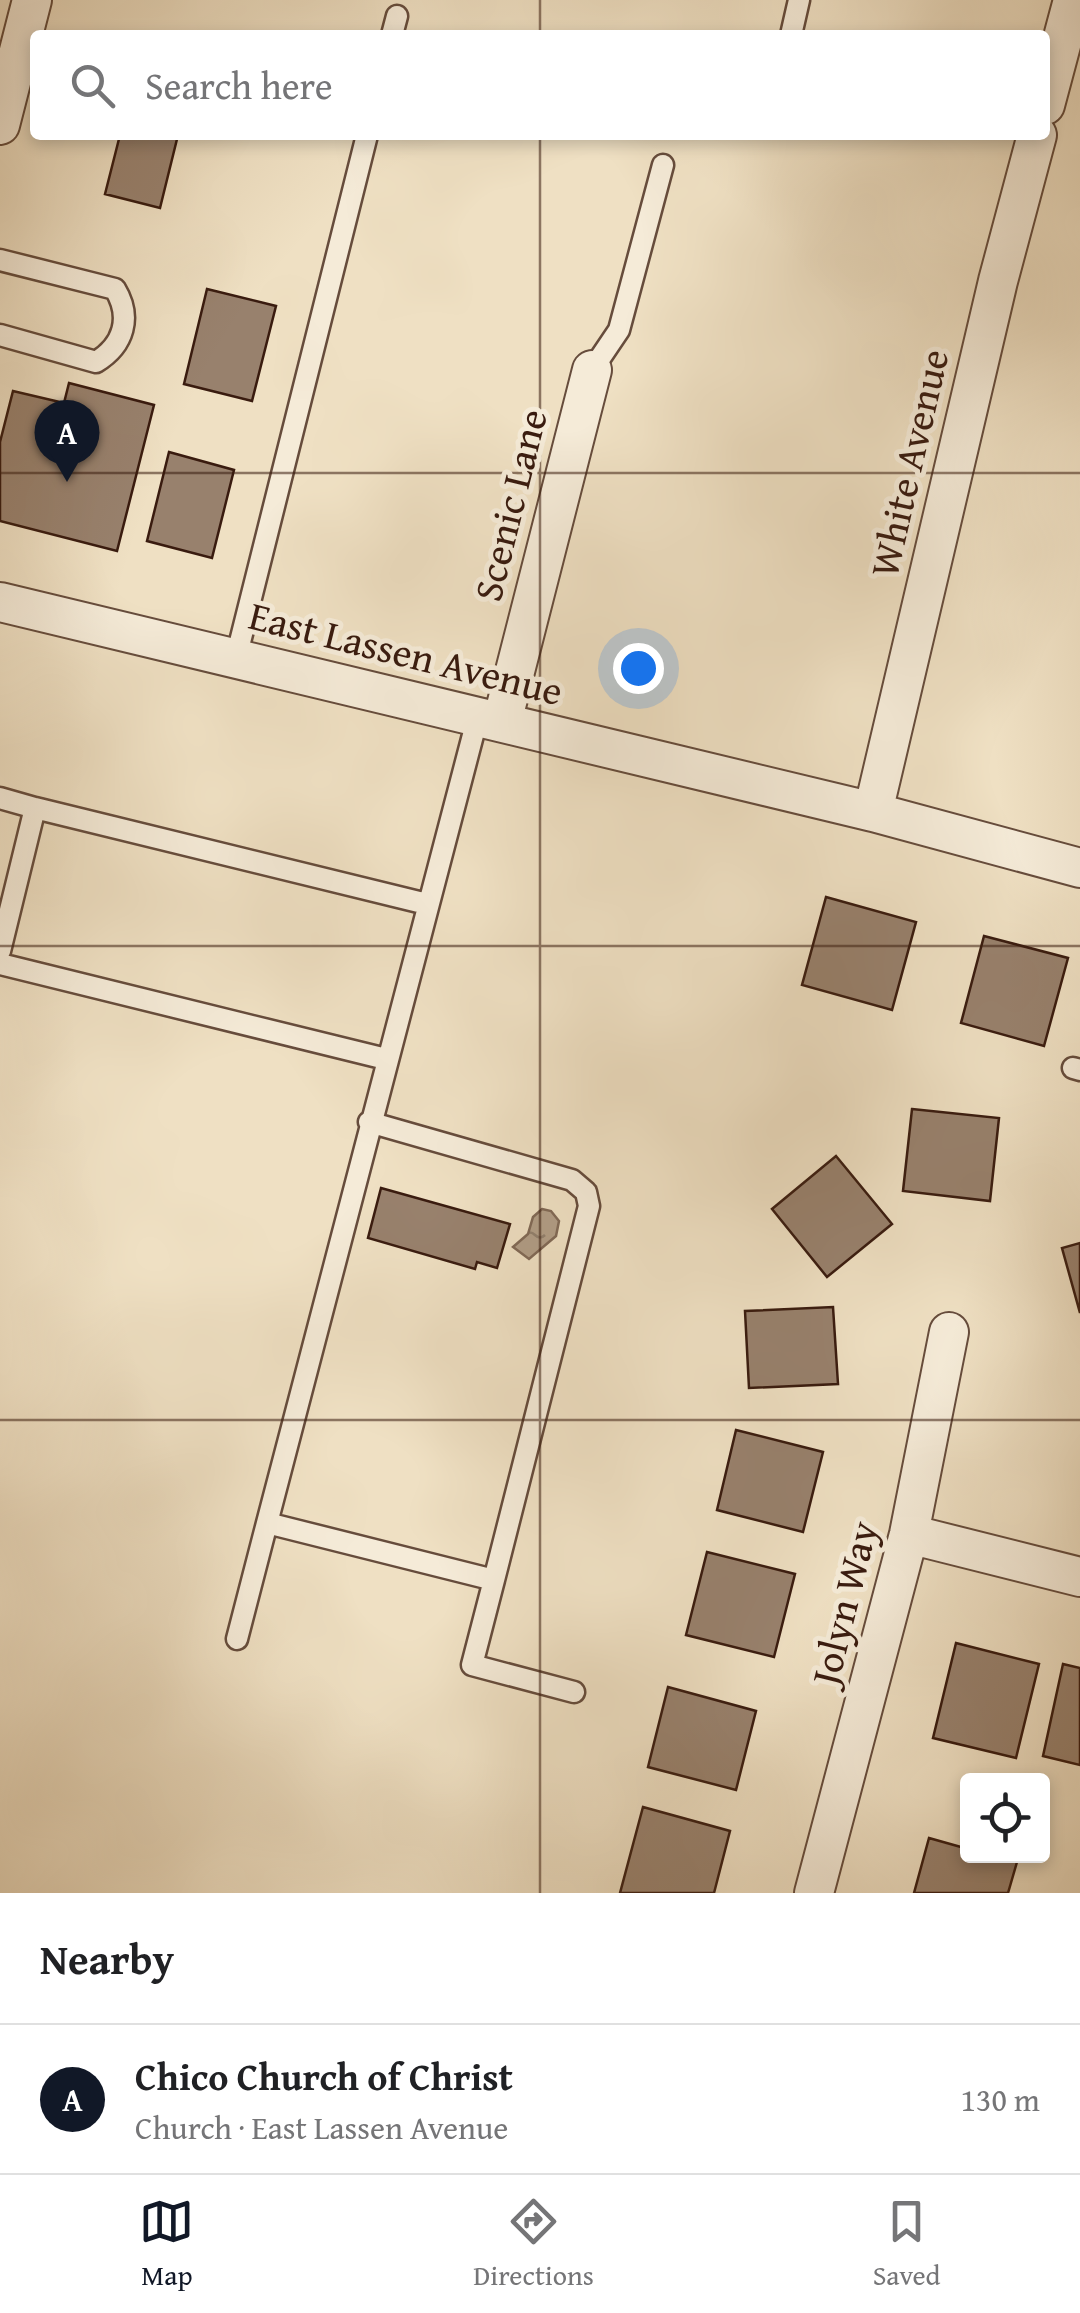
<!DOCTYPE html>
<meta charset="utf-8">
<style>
body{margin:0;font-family:"Gentium Book Plus",serif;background:#f6f6f6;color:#202124}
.controls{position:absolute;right:30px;bottom:30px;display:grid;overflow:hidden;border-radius:10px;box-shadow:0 5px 15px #0003}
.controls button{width:90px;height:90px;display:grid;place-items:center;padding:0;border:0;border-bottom:2px solid #e0e0e0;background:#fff;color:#202124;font:50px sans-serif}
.you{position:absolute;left:638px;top:668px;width:35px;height:35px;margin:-25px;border:8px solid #fff;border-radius:50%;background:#1a73e8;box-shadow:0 0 0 15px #1a73e833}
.badge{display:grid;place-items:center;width:65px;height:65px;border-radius:50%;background:#111827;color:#fff;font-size:32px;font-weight:700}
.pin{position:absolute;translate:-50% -82px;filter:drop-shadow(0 2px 5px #0008)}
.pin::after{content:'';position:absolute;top:52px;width:35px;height:30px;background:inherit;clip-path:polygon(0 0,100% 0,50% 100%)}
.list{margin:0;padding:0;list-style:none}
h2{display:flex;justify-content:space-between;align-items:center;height:130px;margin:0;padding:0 40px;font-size:42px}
h2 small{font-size:32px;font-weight:400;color:#757577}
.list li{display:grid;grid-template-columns:65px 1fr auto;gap:30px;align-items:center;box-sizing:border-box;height:150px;padding:0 40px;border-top:2px solid #e0e0e0}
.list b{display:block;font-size:38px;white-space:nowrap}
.list p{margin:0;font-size:32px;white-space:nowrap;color:#757577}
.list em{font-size:32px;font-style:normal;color:#757577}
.icon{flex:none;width:55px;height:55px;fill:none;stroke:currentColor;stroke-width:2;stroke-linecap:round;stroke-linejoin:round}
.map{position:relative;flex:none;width:1080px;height:1893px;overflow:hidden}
.search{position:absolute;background:#fff;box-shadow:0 5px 15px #0003;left:30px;right:30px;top:30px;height:110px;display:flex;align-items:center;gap:25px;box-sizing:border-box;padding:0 35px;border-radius:10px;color:#757577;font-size:38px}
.sheet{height:280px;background:#fff}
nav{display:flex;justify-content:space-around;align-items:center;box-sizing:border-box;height:140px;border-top:2px solid #e0e0e0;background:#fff;font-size:28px;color:#757577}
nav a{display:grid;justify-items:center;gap:5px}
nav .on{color:#111827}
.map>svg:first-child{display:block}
.water{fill:url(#water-ripples);stroke:#816956;stroke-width:2.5}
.building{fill:#98816d;stroke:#391b0f;stroke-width:2.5}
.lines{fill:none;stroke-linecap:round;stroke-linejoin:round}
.service-casing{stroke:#664c3c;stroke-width:25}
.minor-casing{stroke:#664c3c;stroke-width:42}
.service{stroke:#f5ebd8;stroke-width:20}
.minor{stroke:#f5ebd8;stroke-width:38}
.grid{fill:none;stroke:#391b0f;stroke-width:2.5;stroke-opacity:0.55}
.labels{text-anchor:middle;stroke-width:10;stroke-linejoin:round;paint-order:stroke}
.street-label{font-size:40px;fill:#391b0f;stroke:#f5ebd8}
</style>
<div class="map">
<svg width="1080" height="1893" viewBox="0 0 1080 1893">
<defs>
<pattern id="water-ripples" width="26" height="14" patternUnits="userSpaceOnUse" patternTransform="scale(2.5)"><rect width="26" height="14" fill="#b19d86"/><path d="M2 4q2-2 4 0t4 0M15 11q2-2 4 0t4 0" fill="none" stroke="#917f6c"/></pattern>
</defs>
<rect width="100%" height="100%" fill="#efe0c3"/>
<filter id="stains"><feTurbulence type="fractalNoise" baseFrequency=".002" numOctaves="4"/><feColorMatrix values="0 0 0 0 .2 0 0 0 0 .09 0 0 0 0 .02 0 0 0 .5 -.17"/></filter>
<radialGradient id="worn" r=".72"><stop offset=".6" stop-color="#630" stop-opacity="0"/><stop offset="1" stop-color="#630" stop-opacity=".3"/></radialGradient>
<path class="water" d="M542 1209 551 1211 559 1221 556 1236 529 1259 513 1247 528 1234 533 1217Z"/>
<path class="building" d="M120 135H178L160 208 105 194Z
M207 289 276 306 252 401 184 384Z
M69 383 154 405 117 551 0 521V442L13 391 64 403Z
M169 452 234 470 212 558 147 541Z
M826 897 916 922 892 1010 802 985Z
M984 936 1068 958 1044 1046 961 1023Z
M912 1109 999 1118 990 1201 903 1191Z
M836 1156 892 1224 827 1277 772 1209Z
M381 1188 510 1224 497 1268 477 1262 475 1269 368 1238Z
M1080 1243V1313L1062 1248Z
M833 1307 838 1384 749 1388 745 1311Z
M736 1430 823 1452 803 1532 717 1510Z
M707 1552 795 1574 774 1657 686 1635Z
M956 1643 1039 1664 1016 1758 933 1738Z
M1063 1664 1080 1668V1765L1043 1756Z
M668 1687 756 1711 736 1790 648 1767Z
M643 1807 730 1831 714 1893H620Z
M929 1838 968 1849V1856H992L1017 1862 1008 1893H914Z"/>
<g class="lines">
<g class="service-casing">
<path id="service" d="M392 35 397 16
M791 35 799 0
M0 260 115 289C132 317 124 345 96 362L0 335
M592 370 619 330 663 165
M236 658 367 135
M0 798 35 808
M0 951 35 808 427 904
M0 964 386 1059
M1073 1068 1080 1070
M369 1122 572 1180 586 1192 589 1206 494 1580 267 1523 478 716
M494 1580 472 1665 574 1692
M237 1639 267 1523"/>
</g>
<g class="minor-casing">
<path id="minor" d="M1045 105 1073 0
M0 125 32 0
M0 602 873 812 1080 868
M502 722 592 370
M873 812 998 281 1037 135
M909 1534 1080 1577
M814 1893 909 1534 949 1332"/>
</g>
<use href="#service" class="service"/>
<use href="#minor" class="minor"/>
</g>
<path class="grid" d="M540 0V35M540 135V1893M0 473H1080M0 946H1080M0 1420H1080"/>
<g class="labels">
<g class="street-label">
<text transform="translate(909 463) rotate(-77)" y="14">White Avenue</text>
<text transform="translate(510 505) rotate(-76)" y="14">Scenic Lane</text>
<text transform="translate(406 653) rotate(14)" y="14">East Lassen Avenue</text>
<text transform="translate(844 1603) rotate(-76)" y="14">Jolyn Way</text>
</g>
</g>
<rect width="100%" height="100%" filter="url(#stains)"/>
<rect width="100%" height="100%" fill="url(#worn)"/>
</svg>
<div class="controls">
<button><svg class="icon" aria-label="locate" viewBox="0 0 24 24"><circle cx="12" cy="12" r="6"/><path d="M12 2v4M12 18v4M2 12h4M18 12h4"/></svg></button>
</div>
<div class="you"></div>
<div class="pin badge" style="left:67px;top:482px">A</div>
<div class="search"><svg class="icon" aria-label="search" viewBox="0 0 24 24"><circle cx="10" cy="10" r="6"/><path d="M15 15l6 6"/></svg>Search here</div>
</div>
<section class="sheet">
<h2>Nearby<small></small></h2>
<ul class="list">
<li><span class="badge">A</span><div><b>Chico Church of Christ</b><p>Church · East Lassen Avenue</p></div><em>130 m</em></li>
</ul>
</section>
<nav>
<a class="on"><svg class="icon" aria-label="map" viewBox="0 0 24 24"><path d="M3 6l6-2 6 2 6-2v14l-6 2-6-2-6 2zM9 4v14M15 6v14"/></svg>Map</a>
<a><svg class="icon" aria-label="directions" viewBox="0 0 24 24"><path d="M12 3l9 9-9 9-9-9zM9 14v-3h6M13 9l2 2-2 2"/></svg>Directions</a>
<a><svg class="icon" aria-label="saved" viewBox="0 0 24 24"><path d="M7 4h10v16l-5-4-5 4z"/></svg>Saved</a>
</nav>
